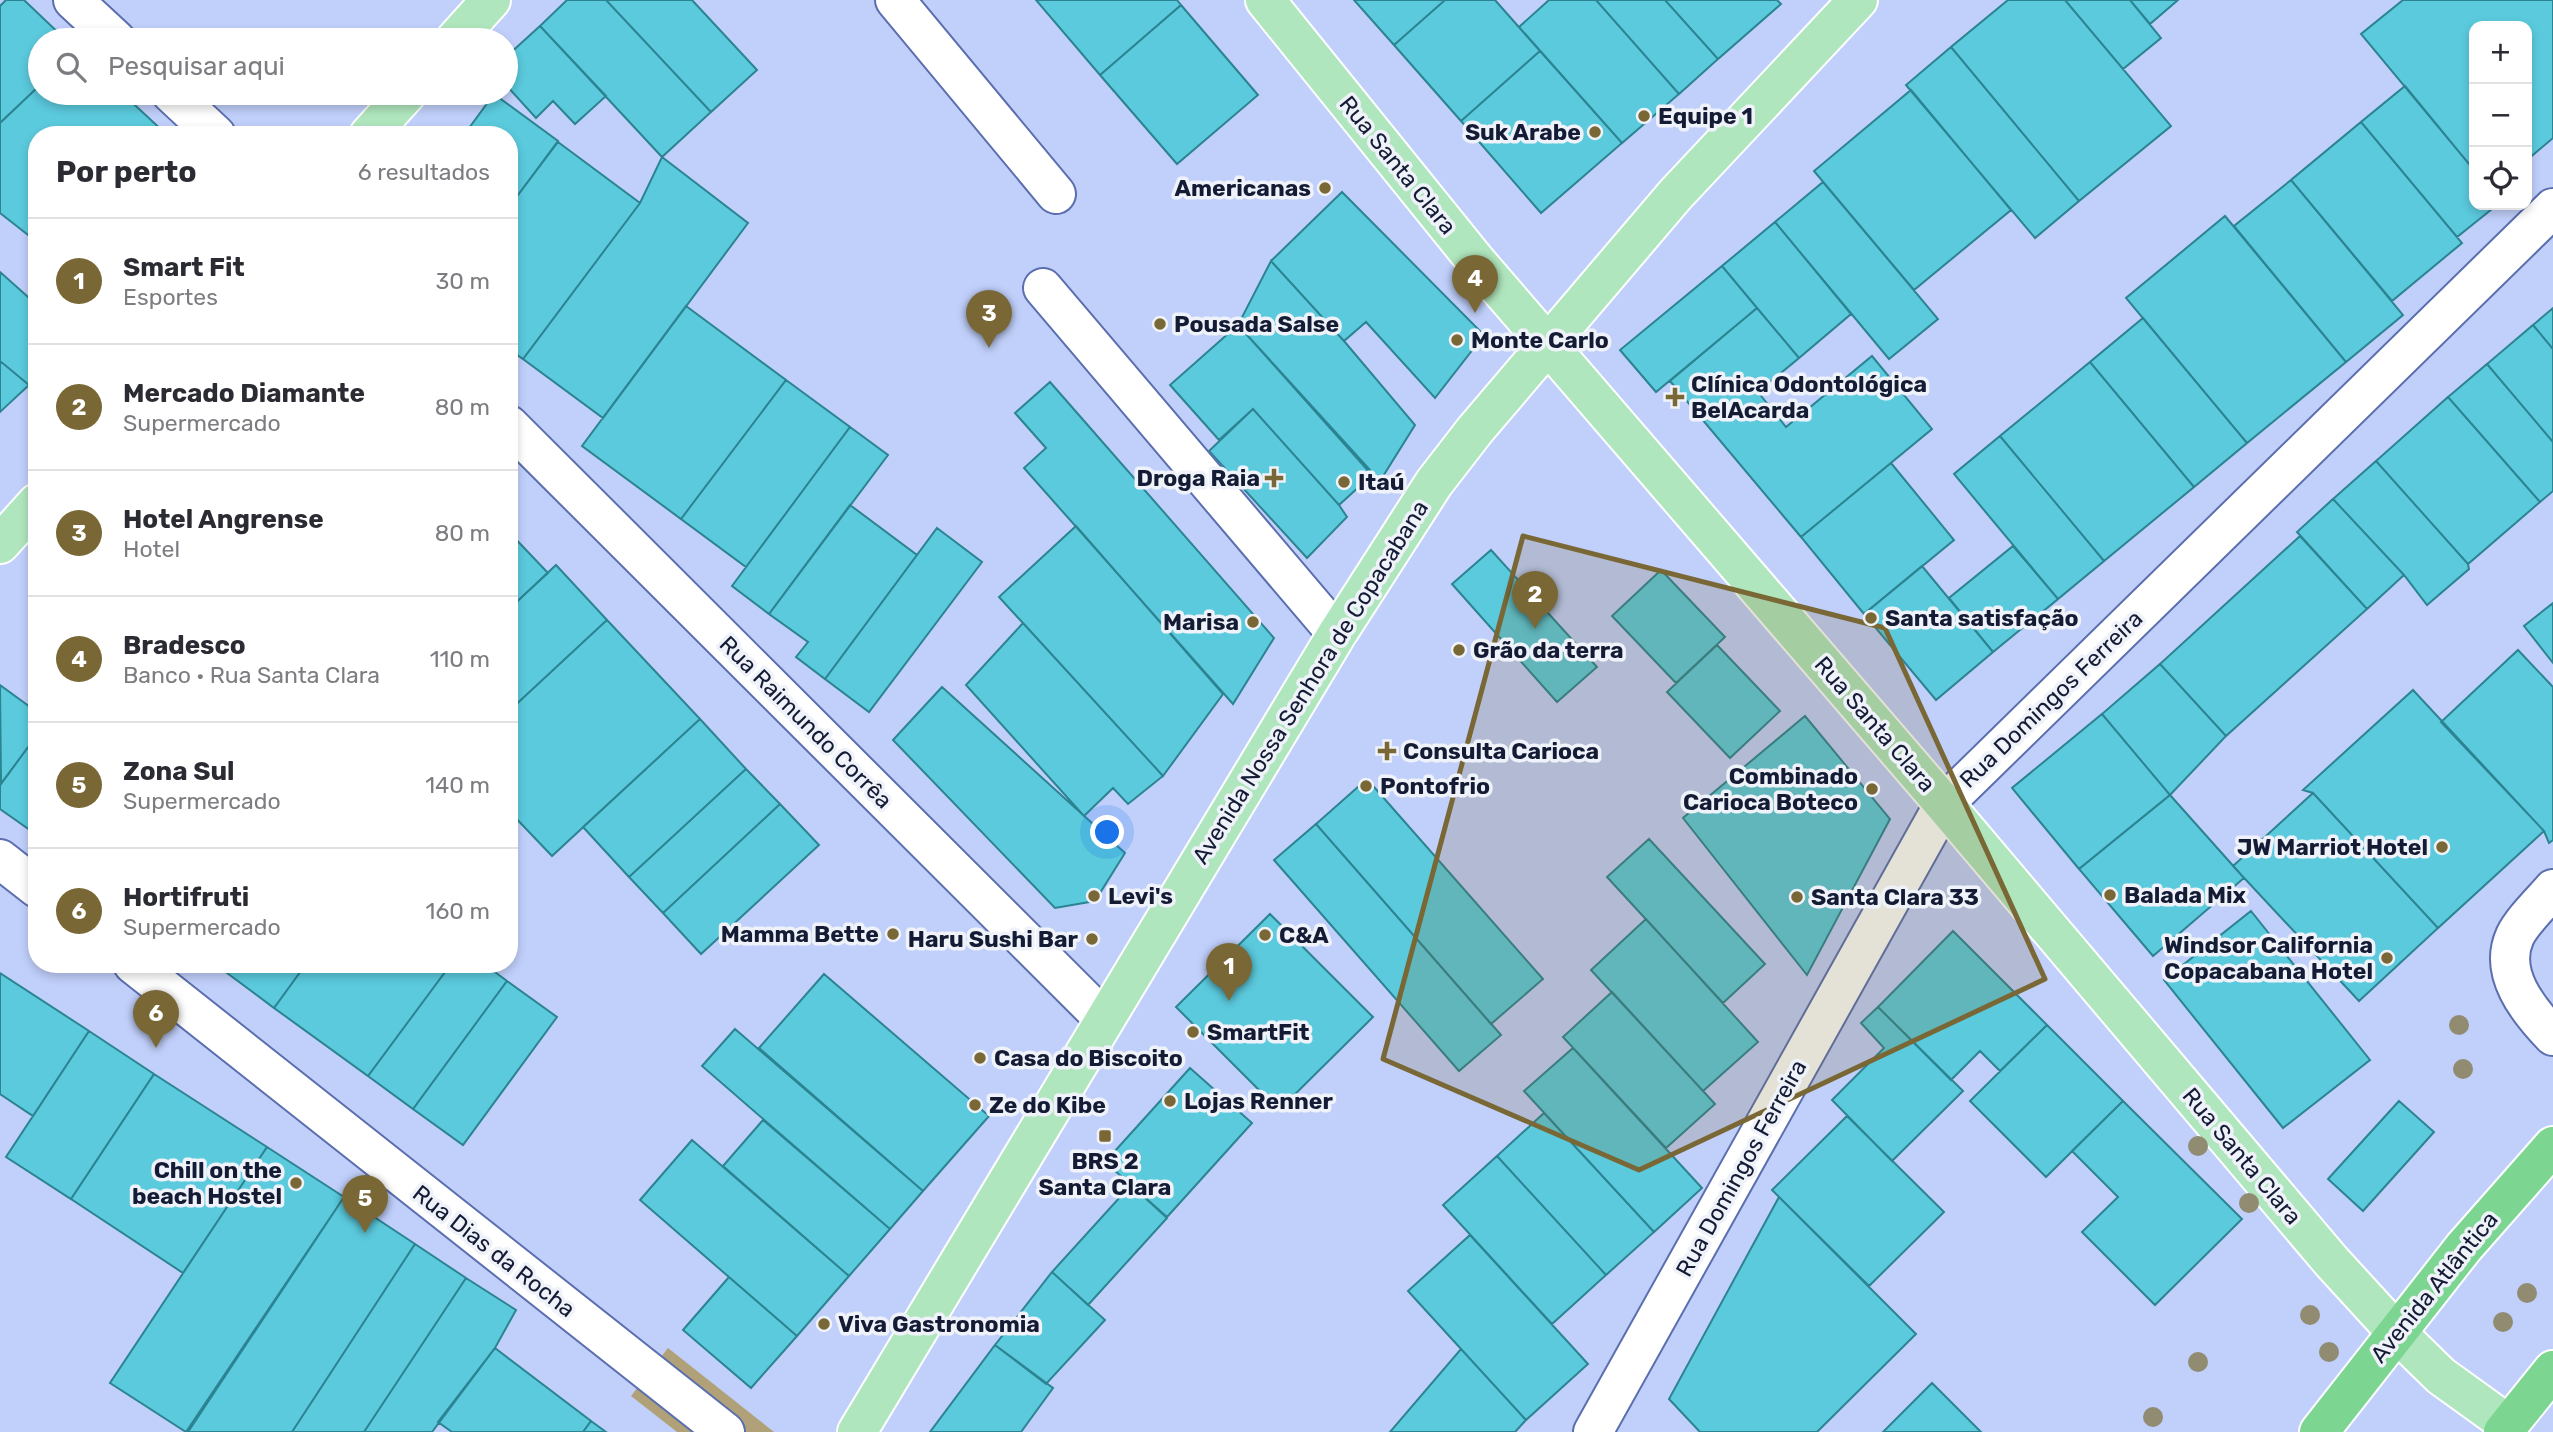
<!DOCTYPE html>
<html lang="pt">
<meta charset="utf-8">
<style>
body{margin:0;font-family:Rubik,sans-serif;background:#f2f2f3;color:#2b2b33}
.controls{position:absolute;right:21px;top:21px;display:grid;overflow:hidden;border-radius:14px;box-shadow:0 4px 10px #0003}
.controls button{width:63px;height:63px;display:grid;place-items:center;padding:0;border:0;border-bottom:2px solid #e1e1e2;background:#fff;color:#2b2b33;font:35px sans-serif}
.you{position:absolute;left:1108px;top:833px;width:24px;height:24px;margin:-18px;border:5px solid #fff;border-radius:50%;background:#1a73e8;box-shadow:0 0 0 10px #1a73e833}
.badge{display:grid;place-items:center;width:46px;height:46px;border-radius:50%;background:#796735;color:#fff;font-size:23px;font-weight:700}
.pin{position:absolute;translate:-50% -58px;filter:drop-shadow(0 2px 4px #0008)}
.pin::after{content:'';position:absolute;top:37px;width:24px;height:21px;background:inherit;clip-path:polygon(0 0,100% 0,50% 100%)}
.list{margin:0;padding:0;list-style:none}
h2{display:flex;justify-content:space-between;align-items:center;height:91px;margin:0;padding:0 28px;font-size:30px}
h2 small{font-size:23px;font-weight:400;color:#7c7c81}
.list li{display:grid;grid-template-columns:46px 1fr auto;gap:21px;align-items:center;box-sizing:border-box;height:126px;padding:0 28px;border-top:2px solid #e1e1e2}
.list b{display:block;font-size:26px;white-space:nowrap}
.list p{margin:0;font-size:23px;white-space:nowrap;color:#7c7c81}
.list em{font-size:23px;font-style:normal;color:#7c7c81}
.icon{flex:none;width:38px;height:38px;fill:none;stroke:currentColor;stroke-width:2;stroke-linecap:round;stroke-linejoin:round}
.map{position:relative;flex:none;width:2553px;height:1432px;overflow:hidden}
.search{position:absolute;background:#fff;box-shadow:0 4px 10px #0003;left:28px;top:28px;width:490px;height:77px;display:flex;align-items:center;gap:18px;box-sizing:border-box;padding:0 24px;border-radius:38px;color:#7c7c81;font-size:26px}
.panel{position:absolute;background:#fff;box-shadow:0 4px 10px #0003;left:28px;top:126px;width:490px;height:847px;border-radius:28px}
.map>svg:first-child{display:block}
.green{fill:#b0a178}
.building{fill:#5bcadd;stroke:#2c8391;stroke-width:2}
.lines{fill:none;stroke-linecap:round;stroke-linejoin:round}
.minor-casing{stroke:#5b6eae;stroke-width:42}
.major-casing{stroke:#fff;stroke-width:42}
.highway-casing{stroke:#fff;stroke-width:42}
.minor{stroke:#fff;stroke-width:38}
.major{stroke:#b0e6bd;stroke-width:38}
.highway{stroke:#7cd591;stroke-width:38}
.tree{fill:#918b71}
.marked{fill:#796735;fill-opacity:0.2;stroke:#796735;stroke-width:5;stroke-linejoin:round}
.poi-dot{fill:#796735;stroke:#eff2f9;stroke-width:2.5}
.labels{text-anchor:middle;stroke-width:7;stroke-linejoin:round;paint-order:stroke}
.poi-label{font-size:23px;font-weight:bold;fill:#141b35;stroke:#eff2f9;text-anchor:start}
.street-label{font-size:23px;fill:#141b35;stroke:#eff2f9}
</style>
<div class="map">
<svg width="2553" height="1432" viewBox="0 0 2553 1432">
<rect width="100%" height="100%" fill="#c1d0fb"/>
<path class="green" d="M668 1348 774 1432H677L631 1396Z"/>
<path class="building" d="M6 0H24L66 40H40V85L0 123V6Z
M567 0H606L711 112 662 157 540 26Z
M606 0H692L757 70 711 112Z
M1036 0H1177L1181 5 1100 75Z
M1354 0H1445L1394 45Z
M1445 0H1495L1540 51 1461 121 1394 45Z
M1549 0H1596L1679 94 1622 143 1519 27Z
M1596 0H1665L1718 59 1679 94Z
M1665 0H1777L1781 4 1718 59Z
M2008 0H2065L2171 126 2079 201 1951 47Z
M2065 0H2130L2161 38 2123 69Z
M2130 0H2178L2150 24Z
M2403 0H2553V138L2527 160V26H2474V170L2361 34Z
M1181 5 1258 95 1177 164 1100 75Z
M540 26 606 96 575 124 553 101 536 118 506 85V57Z
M1951 47 2079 201 2035 238 1906 85Z
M1540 51 1622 143 1541 213 1461 121Z
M40 85V93H122L167 135H37V242L0 213V123Z
M2405 86 2474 170V205H2497L2457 237 2361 122Z
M1911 90 2011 210 1914 290 1814 171Z
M494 94 558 141 509 207V135H464Z
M2361 122 2462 243 2392 301 2291 180Z
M558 142 640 203 523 359 509 349V207Z
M662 157 748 223 603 418 523 359 640 203Z
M2291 180 2403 315 2346 362 2234 226Z
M1823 182 1938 319 1889 359 1775 222Z
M1342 192 1484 335 1435 398 1366 322 1344 341 1271 261Z
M2225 216 2346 362 2247 443 2126 298Z
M1775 222 1851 314 1799 358 1722 266Z
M1271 261 1344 341 1415 425 1380 481 1238 325Z
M1722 266 1757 308 1656 392 1620 350Z
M0 272 37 305V379L29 385 0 361Z
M686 306 786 380 681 519 582 446Z
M1757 308 1799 358 1758 392 1786 427 1872 356 1932 429 1801 537 1670 381Z
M2553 308V349L2533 325Z
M2143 318 2247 443 2194 487 2090 362Z
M1238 325 1372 475 1339 505 1253 409 1219 440 1170 385Z
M2533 325 2553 349V442L2487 364Z
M0 361 29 385 0 412Z
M2090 362 2194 487 2104 561 2000 436Z
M2487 364 2553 442V491L2540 502 2448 397Z
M786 380 850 427 746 567 681 519Z
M1050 382 1274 638 1233 704 1024 468 1046 448 1015 413Z
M2448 397 2540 502 2468 564 2376 461Z
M1253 409 1339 505 1347 517 1307 558 1209 451Z
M850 427 888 455 769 614 732 586Z
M2000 436 2104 561 2058 599 1954 474Z
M2376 461 2468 564 2469 569 2427 605 2404 575 2333 499Z
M1891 463 1954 540 1864 614 1801 537Z
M2333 499 2404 575 2367 609 2297 532Z
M850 505 917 555 825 679 796 657 808 642 769 614Z
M1076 526 1223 694 1163 776 999 597Z
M937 528 982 562 869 712 825 679Z
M509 532 548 573 509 609Z
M2300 536 2367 609 2226 736 2160 664Z
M2013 546 2058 599 1993 652 1949 598Z
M1491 550 1597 667 1557 702 1452 584Z
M556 565 607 620 509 711V609Z
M1922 566 1993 652 1936 700 1864 614Z
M1661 570 1725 637 1676 683 1612 616Z
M2553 603V663L2524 626Z
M607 620 700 719 552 856 509 811V711Z
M1023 623 1163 776 1128 804 1113 788 1084 816 966 685Z
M1717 645 1780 711 1730 758 1667 692Z
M2518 650 2553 687V840L2549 843 2544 831 2441 722Z
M2160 664 2226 736 2170 795 2102 714Z
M0 685 37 712V735L1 784Z
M942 687 1125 853 1095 901 1055 908 893 740Z
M2413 690 2544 831 2438 928 2313 793 2303 790Z
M2102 714 2170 795 2079 869 2012 788Z
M1805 716 1890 819 1807 975 1683 818Z
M700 719 746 769 629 877 583 827Z
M37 735V835L0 809V785Z
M746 769 780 804 663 913 629 877Z
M1367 779 1543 979 1491 1024 1316 824Z
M2313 793 2438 928 2359 1001 2233 866Z
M2170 795 2244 878 2153 956 2079 869Z
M780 804 819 845 701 954 663 913Z
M1316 824 1501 1035 1459 1071 1274 860Z
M1649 839 1765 964 1723 1003 1607 877Z
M2251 911 2370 1060 2283 1128 2164 980Z
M1270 914 1373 1017 1279 1110 1176 1007Z
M1646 919 1758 1042 1703 1091 1591 970Z
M1953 931 2047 1025 2000 1071 1980 1051 1951 1080 1878 1007Z
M227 964H306L274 1008 223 970Z
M306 964H451L368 1076 274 1008Z
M451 964H484L507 981 413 1109 368 1076Z
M0 973 89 1031 33 1116 0 1094Z
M824 974 989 1116 923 1191 759 1048Z
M507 981 557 1017 463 1145 413 1109Z
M1612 992 1715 1104 1666 1148 1563 1037Z
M1878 1007 1963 1091 1892 1161 1832 1100 1884 1048 1861 1023Z
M2047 1025 2123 1101 2046 1177 1970 1101Z
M735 1029 923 1191 890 1229 702 1066Z
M89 1031 154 1074 71 1199 6 1157Z
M1573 1048 1702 1188 1654 1232 1524 1091Z
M1190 1068 1252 1123 1167 1217 1105 1162Z
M154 1074 267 1147 183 1273 71 1199Z
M2123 1101 2242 1219 2155 1305 2082 1232 2118 1197 2072 1151Z
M2399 1101 2434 1132 2363 1211 2328 1179Z
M1544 1113 1654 1232 1606 1275 1497 1156Z
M1847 1116 1944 1212 1869 1286 1772 1190Z
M763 1120 890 1229 849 1276 723 1166Z
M692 1140 849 1276 797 1336 640 1200Z
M267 1147 344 1197 186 1432 110 1383Z
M1497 1156 1606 1275 1552 1324 1443 1205Z
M1131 1185 1167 1218 1088 1305 1052 1272Z
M344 1197 415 1244 292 1432H188Z
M1779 1197 1916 1334 1817 1432H1700L1669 1399Z
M1470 1235 1588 1364 1526 1420 1408 1291Z
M415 1244 466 1278 364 1432H292Z
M1052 1272 1105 1320 1046 1384 995 1345Z
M729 1277 797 1336 751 1388 683 1330Z
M466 1278 516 1310 495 1348 432 1432H364Z
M995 1345 1053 1388 1021 1432H930Z
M495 1348 591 1421 583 1432H452L438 1422Z
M1461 1349 1526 1420 1515 1432H1390Z
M1932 1383 1981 1432H1883Z
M591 1421 606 1432H583Z"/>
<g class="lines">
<g class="minor-casing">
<path id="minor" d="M73 0 116 40
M895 0 1056 194
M171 93 216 135
M1043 288 1337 634
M509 425 1104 1019
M0 859 37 888
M2553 889C2542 902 2522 921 2515 936 2498 973 2528 1010 2553 1036
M133 964 725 1432
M1593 1432 1944 804 2553 208"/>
</g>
<g class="major-casing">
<path id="major" d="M1265 0 1475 260 1944 804 2332 1262 2397 1333 2441 1376 2509 1425
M455 40 491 0
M369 135 407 93
M0 544 37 503
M857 1432 1337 634 1434 483 1475 430 1675 195 1858 0"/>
</g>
<g class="highway-casing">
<path id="highway" d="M2319 1432 2464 1247 2553 1146
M2503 1432 2553 1370"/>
</g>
<use href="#minor" class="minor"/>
<use href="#major" class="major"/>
<use href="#highway" class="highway"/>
</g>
<g class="tree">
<circle cx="2459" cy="1025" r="10"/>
<circle cx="2463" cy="1069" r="10"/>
<circle cx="2198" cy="1146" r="10"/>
<circle cx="2249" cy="1203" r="10"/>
<circle cx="2527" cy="1293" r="10"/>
<circle cx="2310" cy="1315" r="10"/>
<circle cx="2503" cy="1322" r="10"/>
<circle cx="2329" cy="1352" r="10"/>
<circle cx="2198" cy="1362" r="10"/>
<circle cx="2153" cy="1417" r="10"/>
</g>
<path class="marked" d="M1523 536 1885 628 2045 979 1639 1170 1383 1059Z"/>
<g class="poi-dot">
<circle cx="1644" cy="116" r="7"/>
<circle cx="1595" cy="132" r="7"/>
<circle cx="1325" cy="188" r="7"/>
<circle cx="1160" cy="324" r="7"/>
<circle cx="1457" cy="340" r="7"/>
<path d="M1671.5 386.5h7v7h7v7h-7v7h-7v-7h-7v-7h7z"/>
<path d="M1270.5 467.5h7v7h7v7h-7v7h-7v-7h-7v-7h7z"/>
<circle cx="1344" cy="482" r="7"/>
<circle cx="1871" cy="618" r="7"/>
<circle cx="1253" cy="622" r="7"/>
<circle cx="1459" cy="650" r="7"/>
<path d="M1383.5 740.5h7v7h7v7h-7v7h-7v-7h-7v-7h7z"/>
<circle cx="1366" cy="786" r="7"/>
<circle cx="1872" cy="789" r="7"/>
<circle cx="2442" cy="847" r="7"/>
<circle cx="2110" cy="895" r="7"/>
<circle cx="1094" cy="896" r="7"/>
<circle cx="1797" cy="897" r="7"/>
<circle cx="893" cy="934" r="7"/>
<circle cx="1265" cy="935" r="7"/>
<circle cx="1092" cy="939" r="7"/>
<circle cx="2387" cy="958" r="7"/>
<circle cx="1193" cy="1032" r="7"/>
<circle cx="980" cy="1058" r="7"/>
<circle cx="1170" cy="1101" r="7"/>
<circle cx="975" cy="1105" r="7"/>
<rect x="1098" y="1129" width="14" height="14" rx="3.5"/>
<circle cx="296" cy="1183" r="7"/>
<circle cx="824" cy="1324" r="7"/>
</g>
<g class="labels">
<g class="poi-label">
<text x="1658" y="124">Equipe 1</text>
<text x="1581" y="140" text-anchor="end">Suk Arabe</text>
<text x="1311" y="196" text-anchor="end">Americanas</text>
<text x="1174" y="332">Pousada Salse</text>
<text x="1471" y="348">Monte Carlo</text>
<text x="1691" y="392">Clínica Odontológica<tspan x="1691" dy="26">BelAcarda</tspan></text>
<text x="1260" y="486" text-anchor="end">Droga Raia</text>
<text x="1358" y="490">Itaú</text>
<text x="1885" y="626">Santa satisfação</text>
<text x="1239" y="630" text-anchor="end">Marisa</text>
<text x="1473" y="658">Grão da terra</text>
<text x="1403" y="759">Consulta Carioca</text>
<text x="1858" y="784" text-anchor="end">Combinado<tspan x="1858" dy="26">Carioca Boteco</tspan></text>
<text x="1380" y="794">Pontofrio</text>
<text x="2428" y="855" text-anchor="end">JW Marriot Hotel</text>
<text x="2124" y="903">Balada Mix</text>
<text x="1108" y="904">Levi's</text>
<text x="1811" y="905">Santa Clara 33</text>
<text x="879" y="942" text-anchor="end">Mamma Bette</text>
<text x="1279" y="943">C&amp;A</text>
<text x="1078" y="947" text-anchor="end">Haru Sushi Bar</text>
<text x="2373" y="953" text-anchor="end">Windsor California<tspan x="2373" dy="26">Copacabana Hotel</tspan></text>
<text x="1207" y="1040">SmartFit</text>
<text x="994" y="1066">Casa do Biscoito</text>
<text x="1184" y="1109">Lojas Renner</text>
<text x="989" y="1113">Ze do Kibe</text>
<text x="1105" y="1169" text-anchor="middle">BRS 2<tspan x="1105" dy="26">Santa Clara</tspan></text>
<text x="282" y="1178" text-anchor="end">Chill on the<tspan x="282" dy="26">beach Hostel</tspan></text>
<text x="838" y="1332">Viva Gastronomia</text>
</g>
<g class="street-label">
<text transform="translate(1398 165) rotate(51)" y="8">Rua Santa Clara</text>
<text transform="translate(1310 682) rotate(-58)" y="8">Avenida Nossa Senhora de Copacabana</text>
<text transform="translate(2051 699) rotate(-44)" y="8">Rua Domingos Ferreira</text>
<text transform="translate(806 722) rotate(45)" y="8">Rua Raimundo Corrêa</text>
<text transform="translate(1875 724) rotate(49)" y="8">Rua Santa Clara</text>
<text transform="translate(2242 1156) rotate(50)" y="8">Rua Santa Clara</text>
<text transform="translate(1741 1168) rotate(-61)" y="8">Rua Domingos Ferreira</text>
<text transform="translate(494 1251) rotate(38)" y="8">Rua Dias da Rocha</text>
<text transform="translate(2434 1287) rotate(-51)" y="8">Avenida Atlântica</text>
</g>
</g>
</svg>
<div class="controls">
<button>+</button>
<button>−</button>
<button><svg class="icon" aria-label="locate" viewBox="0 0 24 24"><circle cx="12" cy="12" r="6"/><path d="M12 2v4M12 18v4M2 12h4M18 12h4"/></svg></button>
</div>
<div class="you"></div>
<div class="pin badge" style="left:1229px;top:1001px">1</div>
<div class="pin badge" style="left:1535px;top:629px">2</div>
<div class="pin badge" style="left:989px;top:348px">3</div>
<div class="pin badge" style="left:1475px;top:313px">4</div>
<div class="pin badge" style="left:365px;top:1233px">5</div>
<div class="pin badge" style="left:156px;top:1048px">6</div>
<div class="search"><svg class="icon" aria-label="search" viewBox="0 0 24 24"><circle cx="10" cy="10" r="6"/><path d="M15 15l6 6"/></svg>Pesquisar aqui</div>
<section class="panel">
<h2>Por perto<small>6 resultados</small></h2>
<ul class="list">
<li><span class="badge">1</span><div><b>Smart Fit</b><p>Esportes</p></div><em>30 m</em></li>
<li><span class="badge">2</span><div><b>Mercado Diamante</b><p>Supermercado</p></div><em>80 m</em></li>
<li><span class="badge">3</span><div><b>Hotel Angrense</b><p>Hotel</p></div><em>80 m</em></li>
<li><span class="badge">4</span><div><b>Bradesco</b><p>Banco · Rua Santa Clara</p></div><em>110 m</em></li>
<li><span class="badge">5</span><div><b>Zona Sul</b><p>Supermercado</p></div><em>140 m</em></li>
<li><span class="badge">6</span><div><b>Hortifruti</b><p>Supermercado</p></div><em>160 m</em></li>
</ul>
</section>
</div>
